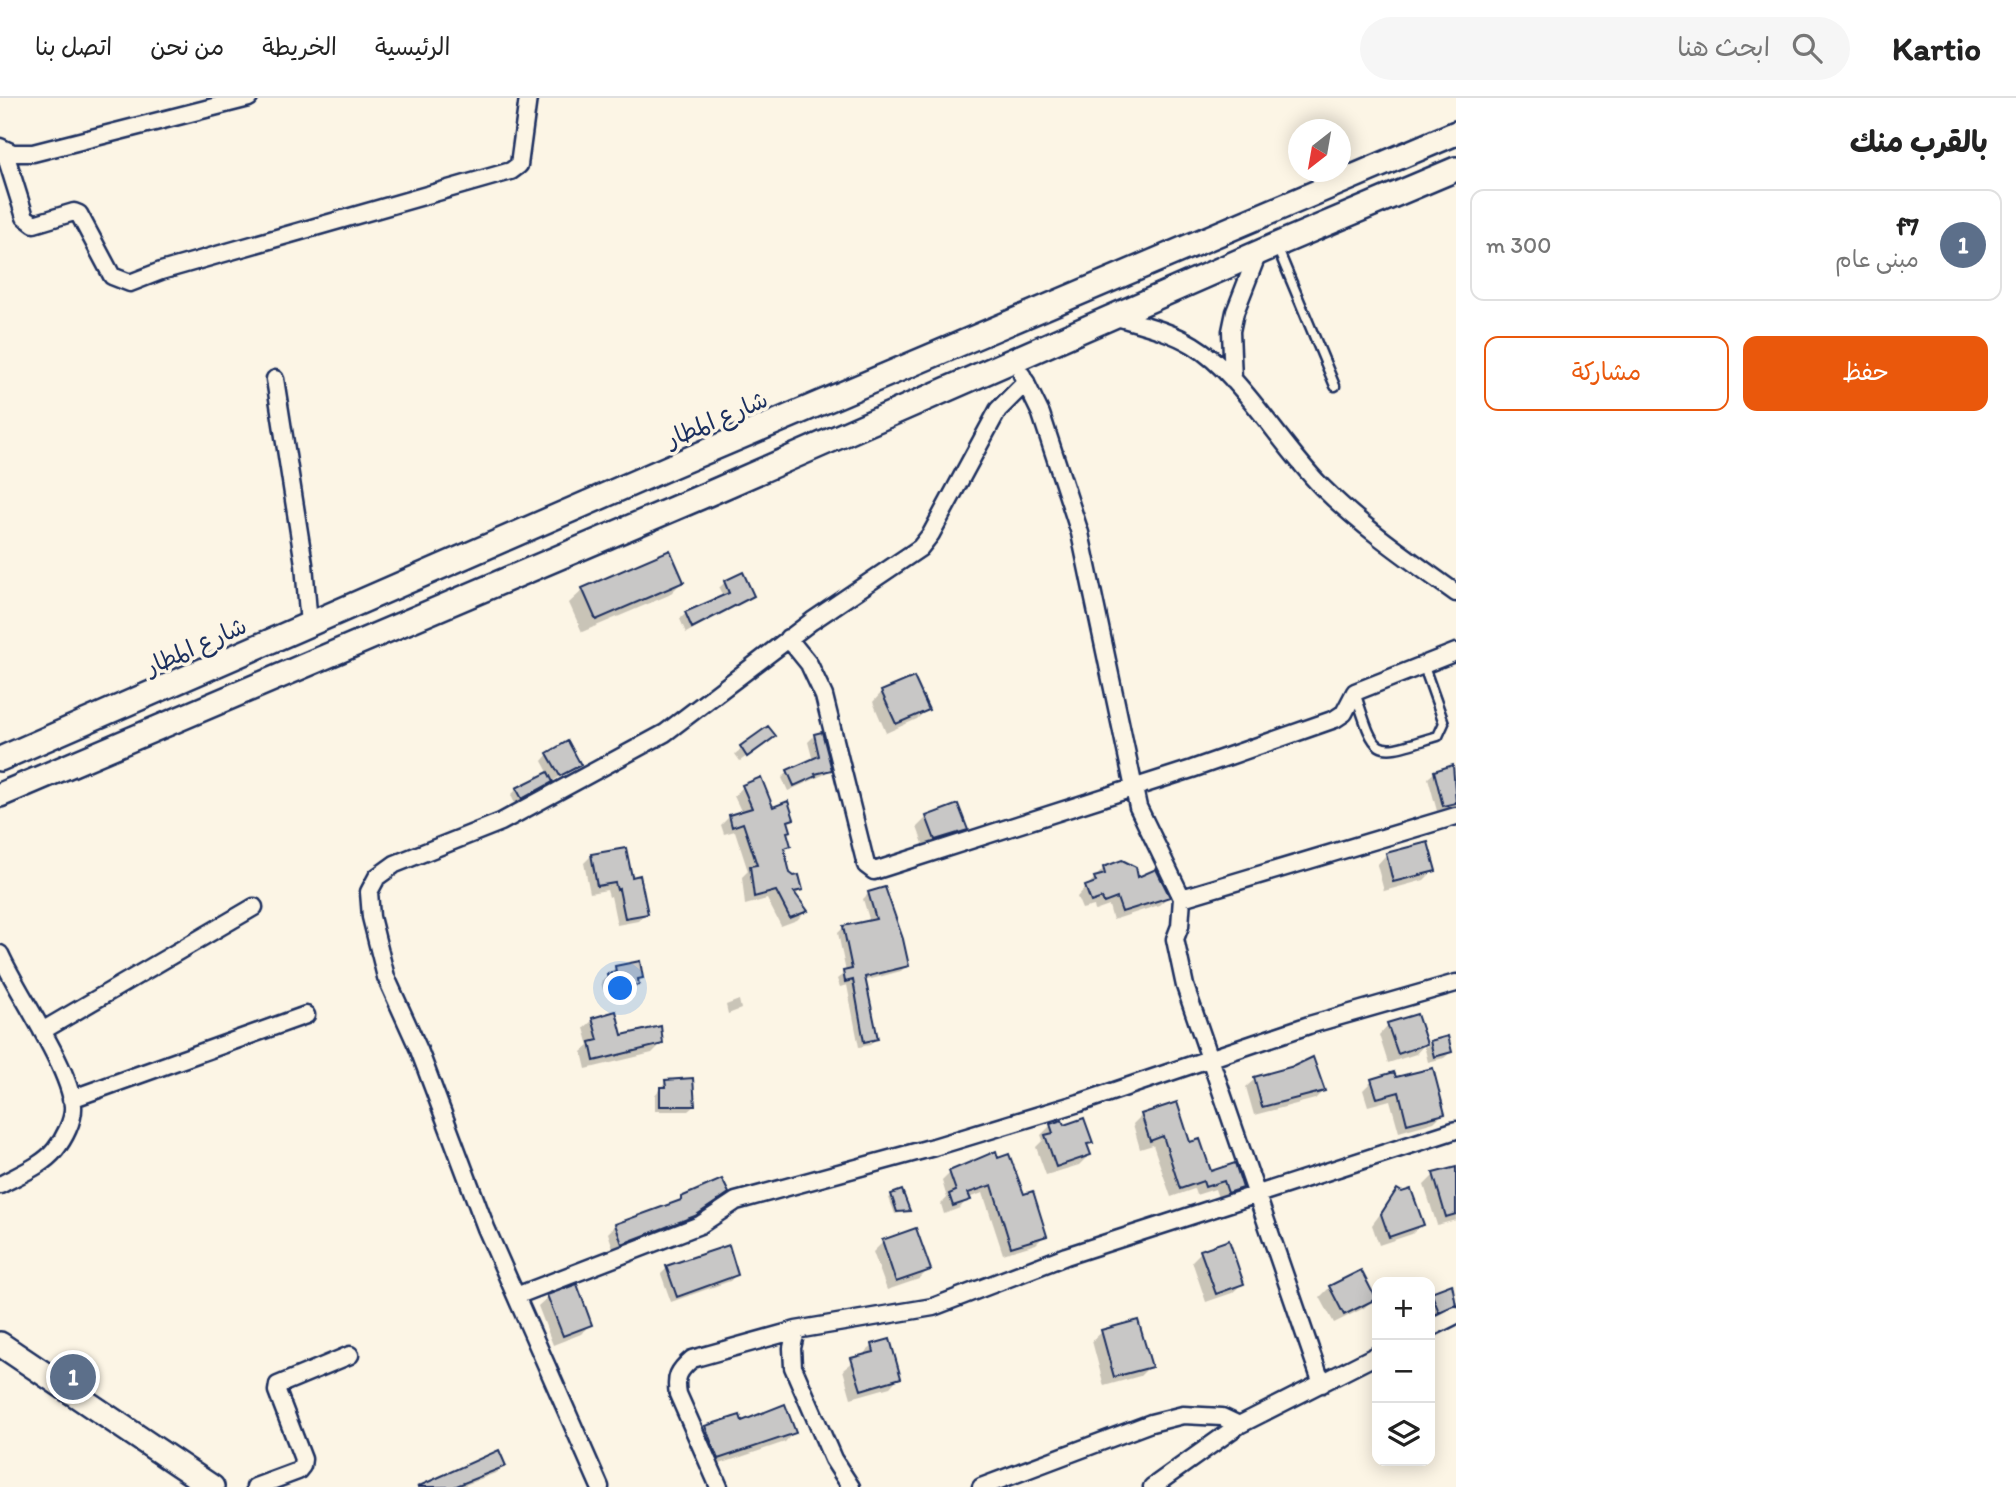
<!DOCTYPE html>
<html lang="ar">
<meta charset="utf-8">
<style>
body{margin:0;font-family:Itim,"Playpen Sans Arabic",sans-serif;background:#f6f6f6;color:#222;direction:rtl}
.controls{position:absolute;right:21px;bottom:21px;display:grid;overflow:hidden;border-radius:14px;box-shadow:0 4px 18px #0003}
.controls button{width:63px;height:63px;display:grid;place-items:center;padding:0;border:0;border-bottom:2px solid #e0e0e0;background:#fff;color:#222;font:35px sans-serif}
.compass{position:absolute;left:1288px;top:21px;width:63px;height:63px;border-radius:50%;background:#fff;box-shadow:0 4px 18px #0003;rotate:211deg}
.you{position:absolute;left:621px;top:891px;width:24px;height:24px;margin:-18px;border:5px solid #fff;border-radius:50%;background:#1a73e8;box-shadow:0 0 0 10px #1a73e833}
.badge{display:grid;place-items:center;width:46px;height:46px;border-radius:50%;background:#ea580c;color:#fff;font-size:23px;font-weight:700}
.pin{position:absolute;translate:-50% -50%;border:4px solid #fff;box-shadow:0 2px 7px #0006}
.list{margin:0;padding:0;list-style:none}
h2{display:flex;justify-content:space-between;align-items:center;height:91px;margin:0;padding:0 28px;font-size:30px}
h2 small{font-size:23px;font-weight:400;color:#767676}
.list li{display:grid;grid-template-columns:46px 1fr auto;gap:21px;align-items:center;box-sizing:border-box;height:112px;margin:0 14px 14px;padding:0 14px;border:2px solid #e0e0e0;border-radius:14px}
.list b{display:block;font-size:26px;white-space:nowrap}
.list p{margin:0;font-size:23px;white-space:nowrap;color:#767676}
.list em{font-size:23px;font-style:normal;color:#767676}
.actions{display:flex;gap:14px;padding:21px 28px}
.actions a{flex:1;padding:16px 0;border:2px solid #ea580c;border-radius:14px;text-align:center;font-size:24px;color:#ea580c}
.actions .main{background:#ea580c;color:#fff}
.icon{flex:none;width:38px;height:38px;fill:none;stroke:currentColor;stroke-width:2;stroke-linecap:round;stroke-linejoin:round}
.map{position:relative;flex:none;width:1456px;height:1389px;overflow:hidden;direction:ltr}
header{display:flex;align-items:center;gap:42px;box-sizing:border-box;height:98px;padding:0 35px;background:#fff;border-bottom:2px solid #e0e0e0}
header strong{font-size:33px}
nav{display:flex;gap:38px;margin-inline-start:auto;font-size:24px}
.search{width:490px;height:63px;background:#f6f6f6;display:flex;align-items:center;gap:18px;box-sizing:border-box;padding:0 24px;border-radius:38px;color:#767676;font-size:26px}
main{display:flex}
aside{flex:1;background:#fff}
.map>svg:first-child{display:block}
.shadow{fill:#0003}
.building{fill:#c8c7c6;stroke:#1b2f5e;stroke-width:2}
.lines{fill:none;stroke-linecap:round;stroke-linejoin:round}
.lane-casing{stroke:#1b2f5e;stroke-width:13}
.street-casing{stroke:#1b2f5e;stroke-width:21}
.secondary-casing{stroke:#1b2f5e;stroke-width:28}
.lane{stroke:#fcf5e5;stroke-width:8}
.street{stroke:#fcf5e5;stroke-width:16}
.secondary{stroke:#fcf5e5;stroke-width:23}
.labels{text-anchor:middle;stroke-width:7;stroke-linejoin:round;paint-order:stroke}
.street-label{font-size:24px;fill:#1b2f5e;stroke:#fcf5e5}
</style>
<header>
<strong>Kartio</strong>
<div class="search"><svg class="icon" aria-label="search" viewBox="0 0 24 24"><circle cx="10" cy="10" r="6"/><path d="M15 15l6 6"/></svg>ابحث هنا</div>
<nav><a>الرئيسية</a><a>الخريطة</a><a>من نحن</a><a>اتصل بنا</a></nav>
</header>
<main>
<aside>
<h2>بالقرب منك<small></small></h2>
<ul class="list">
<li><span class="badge" style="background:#5c6f8a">1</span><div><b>f7</b><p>مبنى عام</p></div><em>300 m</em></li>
</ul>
<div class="actions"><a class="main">حفظ</a><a>مشاركة</a></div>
</aside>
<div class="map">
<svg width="1456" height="1389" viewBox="0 0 1456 1389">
<rect width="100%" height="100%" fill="#fcf5e5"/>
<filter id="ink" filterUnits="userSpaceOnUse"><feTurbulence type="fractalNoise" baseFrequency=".0143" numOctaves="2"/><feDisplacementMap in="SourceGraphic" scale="14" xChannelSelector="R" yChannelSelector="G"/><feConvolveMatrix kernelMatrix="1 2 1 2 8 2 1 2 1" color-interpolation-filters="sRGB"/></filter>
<g filter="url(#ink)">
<path class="shadow" d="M669 454 682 484 669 497 582 534 569 505 583 492Z
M725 484 752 498 686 535 680 521 686 515 723 499 719 490Z
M882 594 927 611 917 621 886 635 873 604Z
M768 630 767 644 740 663 735 656Z
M814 638 830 671 823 677 788 693 782 680 788 674 813 663 808 644Z
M548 656 579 667 515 706 511 697 517 691 549 676 542 663Z
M1452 670 1456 708 1437 713 1428 680 1435 674Z
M743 689 792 721 787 726 789 733 786 736 789 747 783 753 789 776 801 791 795 798 806 813 797 822 781 828 767 801 745 807 742 779 748 773 735 733 724 736 721 727 730 718 742 715 734 698Z
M927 719 966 731 956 741 925 751 917 729Z
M1427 746 1434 772 1424 782 1384 793 1377 767 1386 757Z
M592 757 630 781 646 815 638 823 617 827 611 798 609 799 607 792 590 795 584 765Z
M1104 770 1137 781 1168 799 1159 807 1113 822 1109 808 1095 813 1094 808 1082 811 1077 799Z
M869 795 907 867 901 873 864 883 876 941 870 947 859 949 847 887 840 889 837 881 846 874 838 835 844 829 870 824 863 801Z
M616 870 641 880 631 893 615 896 614 890 603 892 601 884Z
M739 902 741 911 728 916 726 907Z
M1416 918 1426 949 1431 944 1451 954 1444 960 1428 964 1424 947 1416 956 1388 965 1379 937 1388 927Z
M593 922 621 939 661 946 652 955 586 971 582 954 589 948 584 930Z
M1255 981 1323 993 1315 1001 1254 1017 1246 989Z
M1395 982 1443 1015 1434 1024 1399 1034 1390 1002 1368 1008 1363 992 1372 983Z
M666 983 694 1008 688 1013H655V997Z
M1142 1017 1189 1046 1209 1075 1241 1089 1232 1098 1219 1103 1215 1091 1196 1097 1194 1091 1171 1099 1153 1047 1140 1051 1133 1026Z
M1051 1027 1063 1029 1091 1044 1086 1049 1089 1057 1079 1067 1046 1077 1036 1049 1043 1042 1041 1037Z
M995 1055 1045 1137 1036 1146 1003 1156 983 1095 968 1100 960 1110 944 1116 941 1106 947 1100 942 1083 950 1075Z
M1456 1070V1122L1437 1127 1424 1087 1434 1077Z
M1397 1093 1422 1126 1412 1136 1379 1147 1372 1127Z
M726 1095 685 1125 614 1153 608 1135 616 1127 677 1105 682 1101Z
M892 1098 908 1112 905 1114 895 1116 889 1100Z
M883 1144 929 1171 919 1181 887 1192 873 1154Z
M1201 1154 1242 1186 1232 1195 1206 1204 1192 1163Z
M667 1170 736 1177 730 1183 671 1204 661 1176Z
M1451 1188 1456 1210 1433 1219 1430 1198Z
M1330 1189 1373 1201 1364 1210 1334 1225 1320 1199Z
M548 1199 590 1226 581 1236 553 1247 538 1208Z
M1102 1234 1150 1268 1140 1278 1104 1288 1092 1243Z
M873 1248 899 1279 890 1289 851 1300 843 1272Z
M741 1325 794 1334 785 1344 708 1370 697 1339 706 1330Z
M504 1367 498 1374 460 1389H420Z"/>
<path class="building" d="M670 452 684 484 596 522 582 490Z
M743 474 754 498 692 530 685 514 729 495 724 483Z
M914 579 929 612 896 626 881 593Z
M768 628 776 638 747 659 740 648Z
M822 634 832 672 815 676 816 678 794 688 787 672 819 658 814 636Z
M568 643 581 667 560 678 547 655Z
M1453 667 1456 705 1443 708 1434 673Z
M548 674 553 684 522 701 516 690Z
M761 679 773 709 788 703 794 721 788 723 791 733 787 734 791 748 784 750 790 775 794 778 799 777 803 792 794 794 808 813 790 820 776 793 754 799 750 768 757 767 743 725 732 729 729 717 752 710 742 687Z
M958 706 968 732 935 742 926 718Z
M1428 744 1436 773 1393 784 1386 755Z
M626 750 632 779 640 777 648 816 625 820 619 791 617 792 615 785 597 788 591 756Z
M1122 762 1136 769 1138 779 1156 771 1170 799 1122 814 1117 800 1104 805 1102 800 1091 804 1085 788 1096 784 1094 779 1105 776 1103 769Z
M885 789 903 841 909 868 865 879 878 941 864 944 853 882 845 884 843 873 852 871 843 828 876 821 868 794Z
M640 863 643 880 638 881 639 887 621 891 620 885 609 887 607 876 616 874 615 868Z
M616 913 622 937 661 928 663 946 594 963 590 944 598 942 592 920Z
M1417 916 1427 946 1398 956 1387 925Z
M1448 938 1452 954 1434 959 1430 943Z
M1313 959 1325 993 1262 1009 1254 979 1294 968Z
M1433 970 1445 1016 1407 1026 1399 994 1377 1000 1371 981 1394 974 1396 979Z
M693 980 695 1008H660V989H666L665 982Z
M1177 1004 1190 1044 1200 1041 1211 1073 1235 1065 1243 1090 1228 1095 1224 1083 1205 1089 1203 1083 1180 1091 1163 1038 1150 1043 1141 1016Z
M1084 1020 1093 1045 1087 1046 1091 1057 1056 1069 1045 1037 1053 1035 1050 1026 1062 1022 1064 1027Z
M996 1053 998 1060 1009 1056 1024 1096 1033 1093 1047 1138 1011 1149 992 1087 968 1095 971 1102 953 1108 949 1096 956 1093 949 1073Z
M1456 1069V1116L1446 1119 1433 1075Z
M722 1081 729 1095 695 1118 622 1146 615 1126 681 1102V1099Z
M1397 1091 1402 1094 1411 1091 1424 1127 1389 1139 1381 1116Z
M902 1092 910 1113 897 1114 891 1096Z
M916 1130 931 1172 896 1184 882 1142Z
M1229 1142 1244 1186 1216 1196 1200 1152Z
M729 1147 738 1177 677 1199 666 1168Z
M1361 1172 1376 1201 1344 1217 1329 1188Z
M577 1186 592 1227 563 1238 547 1197Z
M1452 1186 1456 1207 1439 1214 1431 1194Z
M1138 1222 1152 1269 1114 1279 1101 1232Z
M890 1241 901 1280 861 1292 851 1260 874 1254 872 1246Z
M785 1306 796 1335 718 1361 705 1328 740 1317 742 1323Z
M499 1352 506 1368 454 1389H417Z"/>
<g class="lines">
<g class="lane-casing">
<path id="lane" d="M1277 149 1335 288
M1356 597C1377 662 1374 657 1438 638L1444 625 1423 566"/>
</g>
<g class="street-casing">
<path id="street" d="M0 49 13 55H33L249 0
M4 52 25 119 34 126 74 114 79 116 112 178 130 185 161 173 511 73 519 67 528 0
M1113 218C1140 226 1168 232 1193 247 1240 275 1281 348 1322 389 1362 429 1410 462 1456 495
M1022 277 1041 316 1080 435 1138 709 1182 800 1180 828 1175 841 1185 888 1322 1286
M275 281 304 466 309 527
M1233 282 1231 233 1235 214 1258 155
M788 540 809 566 824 598 866 767 874 773 1192 671 1335 621 1344 615 1355 594 1456 554
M1182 800 1456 718
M0 856C18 896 69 968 73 1008 74 1022 64 1041 55 1052 42 1068 18 1077 0 1087
M42 933 254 809
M71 1001 306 917
M516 1198 700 1127 736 1103 934 1049 1079 1005 1309 927 1456 885
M1430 1230 1456 1217
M796 1232 792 1250 793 1269 833 1361 851 1389
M255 1389 298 1373 302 1368 303 1361 277 1293 278 1287 350 1257
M600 1389 486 1130 419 952 386 879 371 819 369 794 377 779 395 766 501 724 665 635 812 523 920 450 931 436 998 312 1026 284
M719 1389 678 1296C675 1279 678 1273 692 1261L796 1232 933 1209 1066 1158 1456 1032
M981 1389 1151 1325 1183 1317 1222 1319 1239 1327
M1152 1389 1239 1327 1377 1257"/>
</g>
<g class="secondary-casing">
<path id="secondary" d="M0 661 672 368 1456 35
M0 697 708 396 1276 147 1456 71
M0 1246 212 1389"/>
</g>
<use href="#lane" class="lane"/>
<use href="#street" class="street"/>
<use href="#secondary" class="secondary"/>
</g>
</g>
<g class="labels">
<g class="street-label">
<text transform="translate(717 321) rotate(-23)" y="8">شارع المطار</text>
<text transform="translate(196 548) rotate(-24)" y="8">شارع المطار</text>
</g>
</g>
</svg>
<div class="controls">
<button>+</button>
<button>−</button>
<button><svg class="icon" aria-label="layers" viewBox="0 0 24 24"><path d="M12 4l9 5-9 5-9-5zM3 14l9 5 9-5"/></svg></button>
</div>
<svg class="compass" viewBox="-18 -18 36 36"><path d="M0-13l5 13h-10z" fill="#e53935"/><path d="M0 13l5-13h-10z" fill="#767676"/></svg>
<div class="you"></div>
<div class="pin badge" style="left:73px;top:1279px;background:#5c6f8a">1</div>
</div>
</main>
